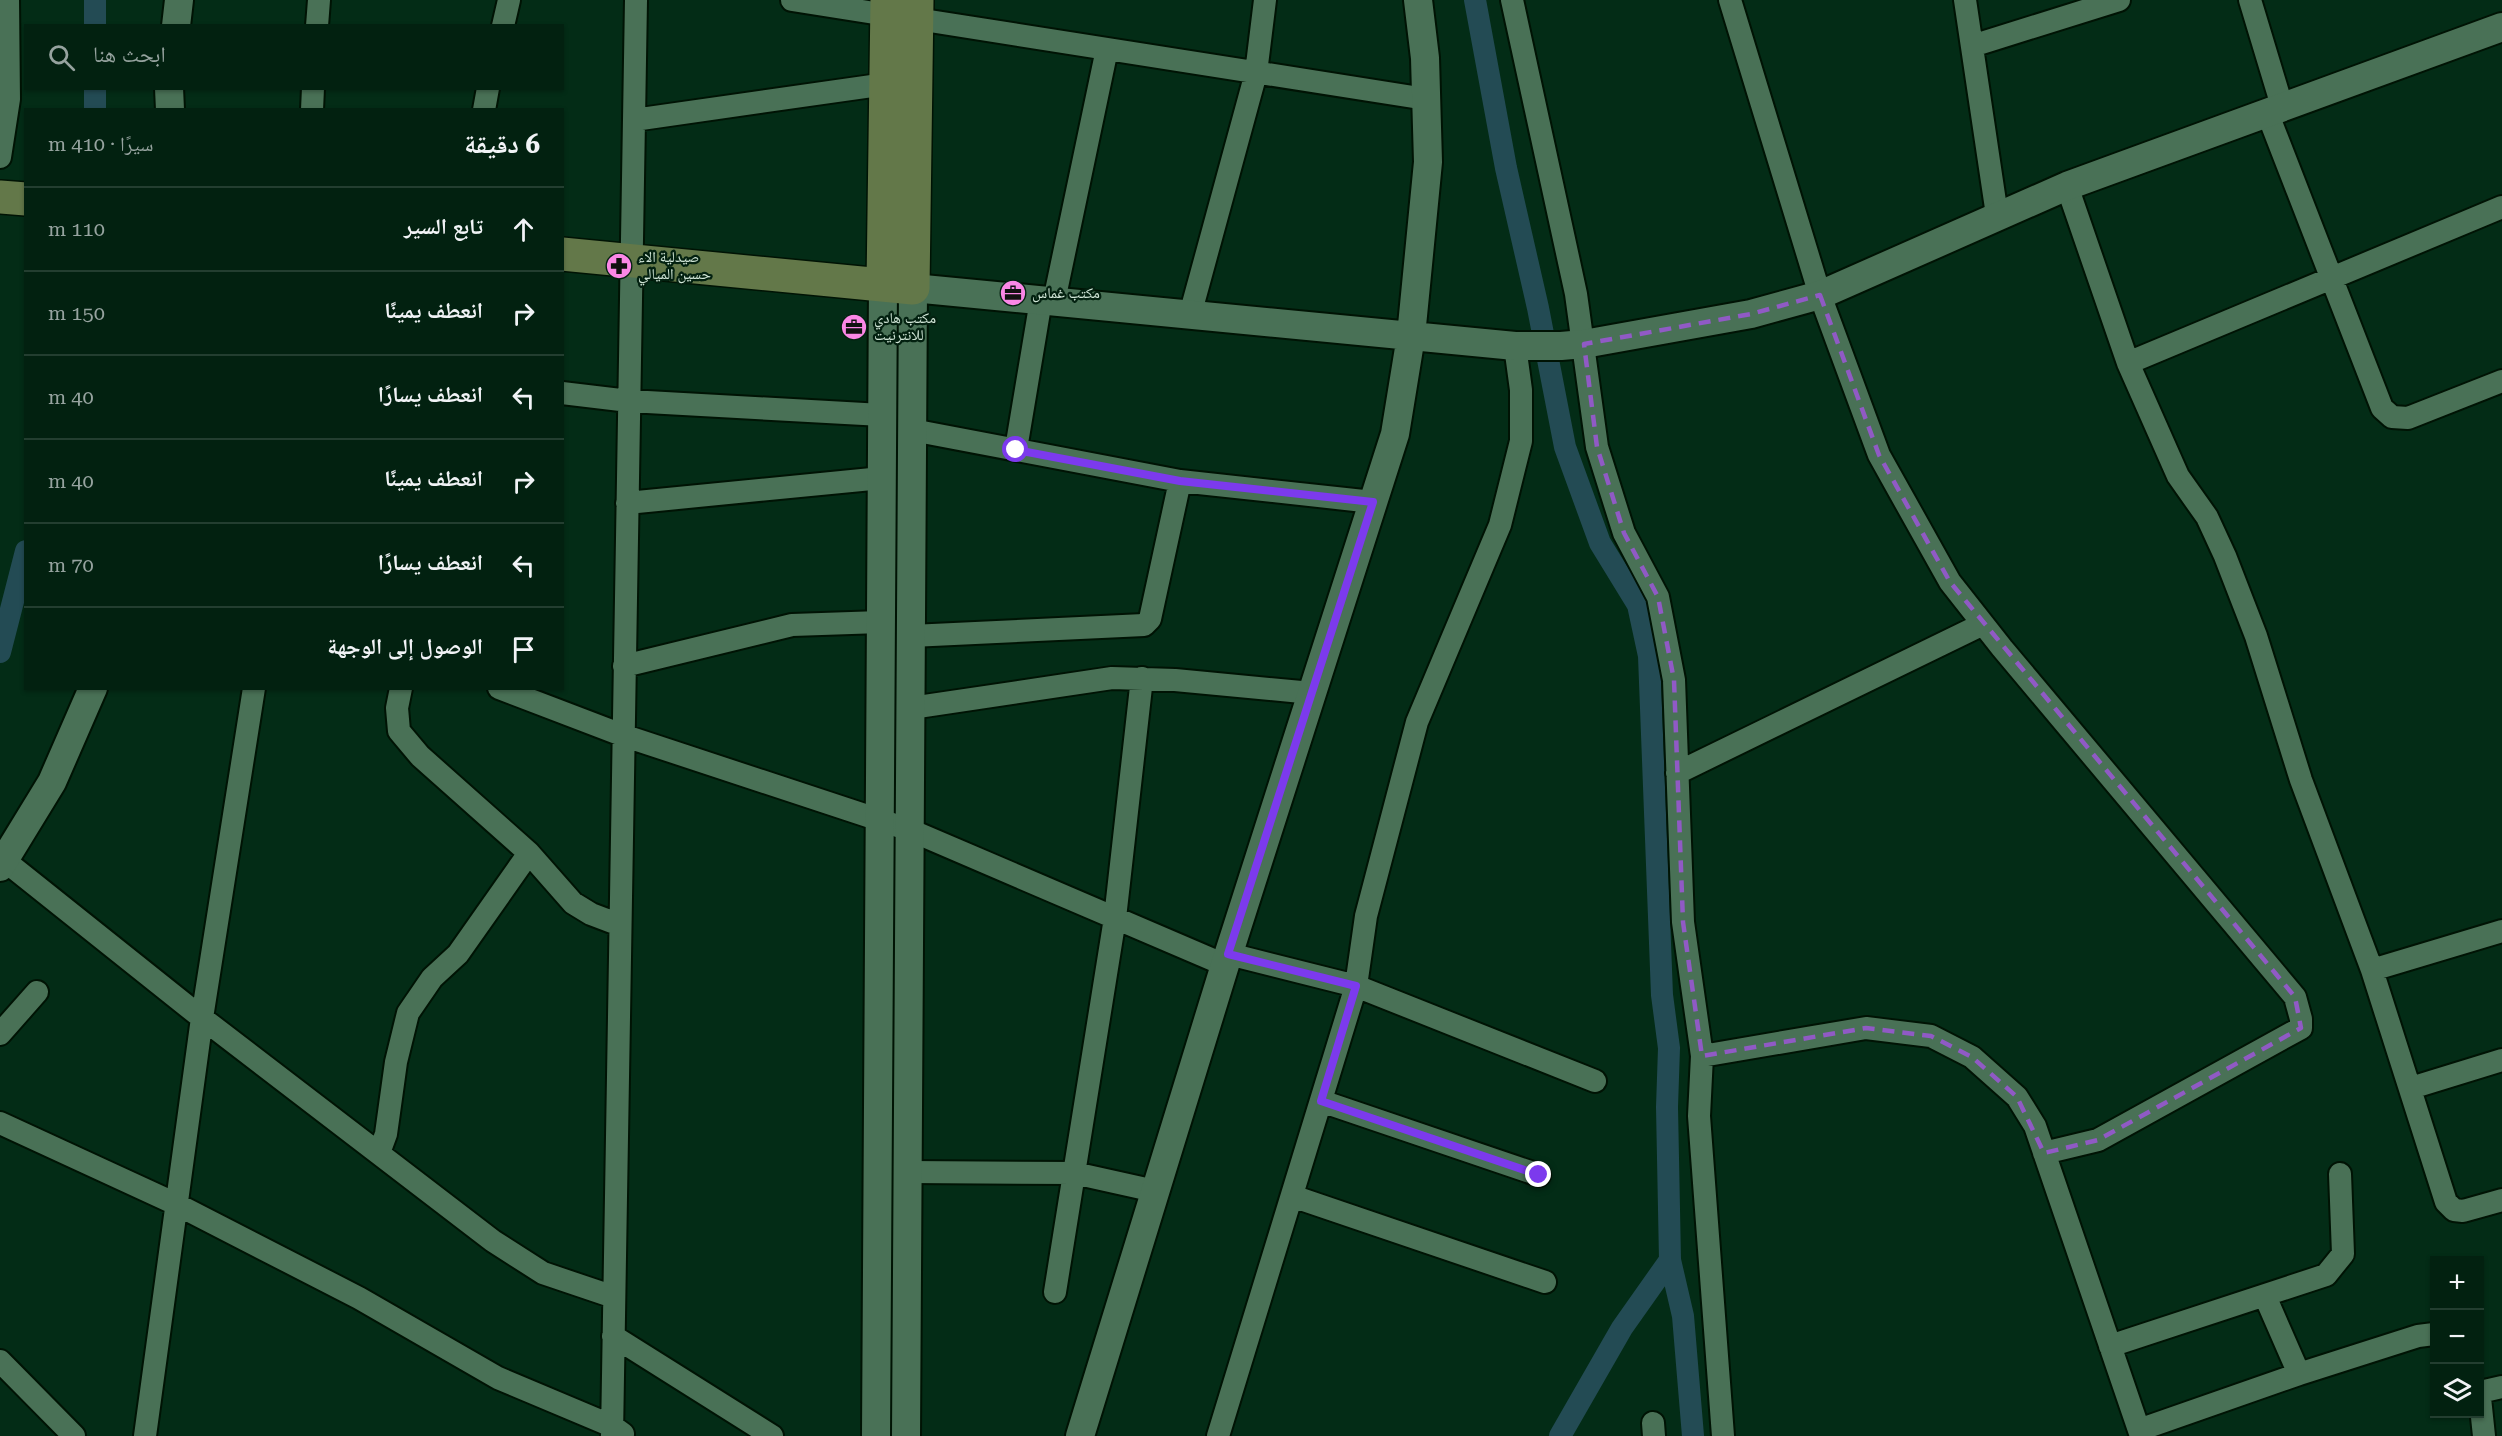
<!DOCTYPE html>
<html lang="ar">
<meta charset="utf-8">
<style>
body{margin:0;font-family:"Roboto Serif","Noto Naskh Arabic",serif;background:#102e1e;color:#f1f3f6;direction:rtl}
.controls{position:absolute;right:18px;bottom:18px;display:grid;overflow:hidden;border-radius:0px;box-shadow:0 2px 4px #0004}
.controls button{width:54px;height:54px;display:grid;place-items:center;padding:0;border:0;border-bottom:2px solid #233e30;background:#022110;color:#f1f3f6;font:30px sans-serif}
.stop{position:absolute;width:18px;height:18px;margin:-14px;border:4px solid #7c3aed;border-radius:50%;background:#fff}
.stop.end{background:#7c3aed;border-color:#fff;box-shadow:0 2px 6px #0008}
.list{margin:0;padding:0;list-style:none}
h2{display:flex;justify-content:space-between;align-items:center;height:78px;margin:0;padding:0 24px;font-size:26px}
h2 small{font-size:20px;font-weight:400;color:#96a39f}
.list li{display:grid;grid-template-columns:39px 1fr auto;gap:18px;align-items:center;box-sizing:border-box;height:84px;padding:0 24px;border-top:2px solid #233e30}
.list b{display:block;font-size:22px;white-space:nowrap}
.list em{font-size:20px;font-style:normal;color:#96a39f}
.icon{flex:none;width:33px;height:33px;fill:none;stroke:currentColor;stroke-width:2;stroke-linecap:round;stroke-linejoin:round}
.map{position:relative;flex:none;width:2502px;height:1436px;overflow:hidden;direction:ltr}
.search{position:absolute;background:#022110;box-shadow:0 2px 4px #0004;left:24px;top:24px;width:540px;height:66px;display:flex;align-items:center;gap:15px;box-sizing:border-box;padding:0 21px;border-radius:0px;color:#96a39f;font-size:22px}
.panel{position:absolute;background:#022110;box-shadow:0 2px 4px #0004;left:24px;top:108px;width:540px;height:582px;border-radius:0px;direction:rtl}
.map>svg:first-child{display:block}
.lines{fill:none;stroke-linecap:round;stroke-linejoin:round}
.canal{stroke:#234b54;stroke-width:22}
.minor-casing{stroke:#001304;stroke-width:26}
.tertiary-casing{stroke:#001304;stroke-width:32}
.secondary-casing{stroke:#001304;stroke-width:36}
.minor{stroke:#497156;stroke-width:22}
.tertiary{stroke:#497156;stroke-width:28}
.secondary{stroke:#637849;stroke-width:33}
.route{stroke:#7c3aed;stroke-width:8}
.marked{fill:none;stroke:#905ac5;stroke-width:4.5;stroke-dasharray:12 8;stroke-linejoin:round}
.labels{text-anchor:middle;stroke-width:4.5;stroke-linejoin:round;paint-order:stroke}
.poi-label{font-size:15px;fill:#d1e6d7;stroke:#032110;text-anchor:start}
</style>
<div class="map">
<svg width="2502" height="1436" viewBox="0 0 2502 1436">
<rect width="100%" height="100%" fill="#032c16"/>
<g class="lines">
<path class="canal" d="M95 0V26
M1475 0 1506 168 1538 308 1565 447 1600 543 1638 605 1649 656 1662 995 1669 1048 1667 1107 1670 1260 1683 1316 1693 1436
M95 88V110
M0 652 26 551
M1560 1436 1622 1328 1670 1260"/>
<g class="minor-casing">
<path id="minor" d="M792 0 887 15
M1512 0 1576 294 1597 447 1624 533 1658 597 1674 680 1683 922 1702 1056 1699 1116 1723 1436
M1730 0 1820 295 1879 455 1950 582 2002 648 2295 997 2301 1019V1028L2098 1140 2044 1153
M1965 0 1997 215
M2250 0 2282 106
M917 19 1426 99
M317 26 319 0
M503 26 509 0
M1972 46 2119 0
M312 110 313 88
M484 110 488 88
M2267 112 2382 408 2392 417 2408 418 2502 381
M634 120 886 84
M0 157 9 99 8 0
M2067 186 2128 363 2178 476 2207 517 2225 556 2256 636 2301 780 2372 970 2446 1202 2454 1210 2463 1211 2502 1200
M1054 301 1107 49
M1190 315 1256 73 1265 0
M2128 363 2502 207
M562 393 629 401 882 415
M912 430 1180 481 1373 502
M1016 449 1041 300
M627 503 882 478
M911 636 1144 625 1150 619 1180 481
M624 666 792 625 881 622
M401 688 397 708 399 731 420 756 529 853 573 903 591 914 620 925
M499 688 622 735 910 830 1225 965
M911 708 1112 678 1175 680 1312 693
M1677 773 1983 624
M4 860 202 1018 493 1241 543 1273 614 1297
M1229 954 1356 986 1595 1081
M2372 970 2502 931
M0 1034 37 992
M1702 1056 1866 1028 1931 1036 1972 1057 2017 1097 2035 1126 2141 1436
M2411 1088 2502 1060
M1321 1101 1539 1175
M0 1123 176 1204 359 1298 498 1378 612 1426 623 1434
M379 1153 386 1134 396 1062 408 1013 432 978 458 954 529 853
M908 1172 1074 1173 1155 1191
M1292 1196 1545 1282
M1055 1292 1115 918 1142 678
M2265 1296 2299 1374
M613 1336 772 1436
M2110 1346 2326 1275 2343 1254 2340 1174
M0 1361 74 1436
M2480 1392 2502 1387
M2480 1398 2484 1436
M1653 1423 1654 1436
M2139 1430 2299 1374 2418 1336 2434 1334
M145 1436 202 1018 254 688
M612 1436 636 0
M1218 1436 1356 986 1366 916 1417 722 1500 525 1521 441V390L1515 346"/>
</g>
<g class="tertiary-casing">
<path id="tertiary" d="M176 26 179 0
M169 88 170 110
M0 867 52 782 93 688
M876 1436 883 285
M906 1436 913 288 1515 346H1561L1584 344 1751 314 1820 295 2067 186 2502 27
M1080 1436 1225 965 1395 434 1411 336 1428 162 1425 58 1418 0"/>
</g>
<g class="secondary-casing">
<path id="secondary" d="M0 197 26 199
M562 254 913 288 917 0
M883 285 887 0"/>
</g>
<use href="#minor" class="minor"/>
<use href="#tertiary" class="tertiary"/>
<use href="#secondary" class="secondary"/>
</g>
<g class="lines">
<path class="route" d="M1016 450 1180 481 1373 502 1228 954 1356 986 1321 1101 1539 1175"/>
</g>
<path class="marked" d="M1820 295 1879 455 1950 582 2295 997 2301 1028 2098 1140 2044 1153 2017 1097 1972 1057 1931 1036 1866 1028 1702 1056 1683 922 1674 680 1658 597 1624 533 1597 447 1584 344 1751 314Z"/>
<defs>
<g id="pharmacy-disc" transform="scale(1.35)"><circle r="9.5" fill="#fb87e6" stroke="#032110"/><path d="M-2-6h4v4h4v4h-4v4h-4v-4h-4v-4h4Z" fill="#111"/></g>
<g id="office-disc" transform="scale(1.35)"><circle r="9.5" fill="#fb87e6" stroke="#032110"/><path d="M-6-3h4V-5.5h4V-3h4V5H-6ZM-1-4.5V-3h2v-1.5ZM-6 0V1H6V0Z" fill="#111"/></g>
</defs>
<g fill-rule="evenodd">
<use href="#pharmacy-disc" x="619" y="266"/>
<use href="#office-disc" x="1013" y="293"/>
<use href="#office-disc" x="854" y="327"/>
</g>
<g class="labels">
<g class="poi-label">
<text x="638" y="262">صيدلية الاء<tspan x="638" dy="17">حسين الميالي</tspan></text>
<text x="1032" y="298">مكتب غماس</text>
<text x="874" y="323">مكتب هادي<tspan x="874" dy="17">للانترنيت</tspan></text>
</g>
</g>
</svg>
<div class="controls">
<button>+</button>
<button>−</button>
<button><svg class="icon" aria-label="layers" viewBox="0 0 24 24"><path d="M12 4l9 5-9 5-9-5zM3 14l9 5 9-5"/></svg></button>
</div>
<div class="stop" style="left:1016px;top:450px"></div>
<div class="stop end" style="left:1539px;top:1175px"></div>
<div class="search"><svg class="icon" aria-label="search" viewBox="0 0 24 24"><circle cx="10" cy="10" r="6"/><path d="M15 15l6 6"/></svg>ابحث هنا</div>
<section class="panel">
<h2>6 دقيقة<small>سيرًا · 410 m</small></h2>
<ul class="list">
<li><svg class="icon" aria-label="ahead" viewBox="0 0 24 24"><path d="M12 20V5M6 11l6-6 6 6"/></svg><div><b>تابع السير</b></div><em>110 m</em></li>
<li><svg class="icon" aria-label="right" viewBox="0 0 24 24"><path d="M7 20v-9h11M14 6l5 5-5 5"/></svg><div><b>انعطف يمينًا</b></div><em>150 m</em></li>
<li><svg class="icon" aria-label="left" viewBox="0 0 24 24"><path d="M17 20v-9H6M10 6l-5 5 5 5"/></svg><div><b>انعطف يسارًا</b></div><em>40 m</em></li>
<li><svg class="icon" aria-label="right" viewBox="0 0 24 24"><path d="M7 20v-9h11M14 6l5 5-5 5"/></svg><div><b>انعطف يمينًا</b></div><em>40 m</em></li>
<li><svg class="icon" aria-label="left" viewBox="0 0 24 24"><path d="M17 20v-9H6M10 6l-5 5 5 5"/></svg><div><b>انعطف يسارًا</b></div><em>70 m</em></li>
<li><svg class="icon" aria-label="arrive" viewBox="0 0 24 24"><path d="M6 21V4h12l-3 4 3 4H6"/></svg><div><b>الوصول إلى الوجهة</b></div></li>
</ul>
</section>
</div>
